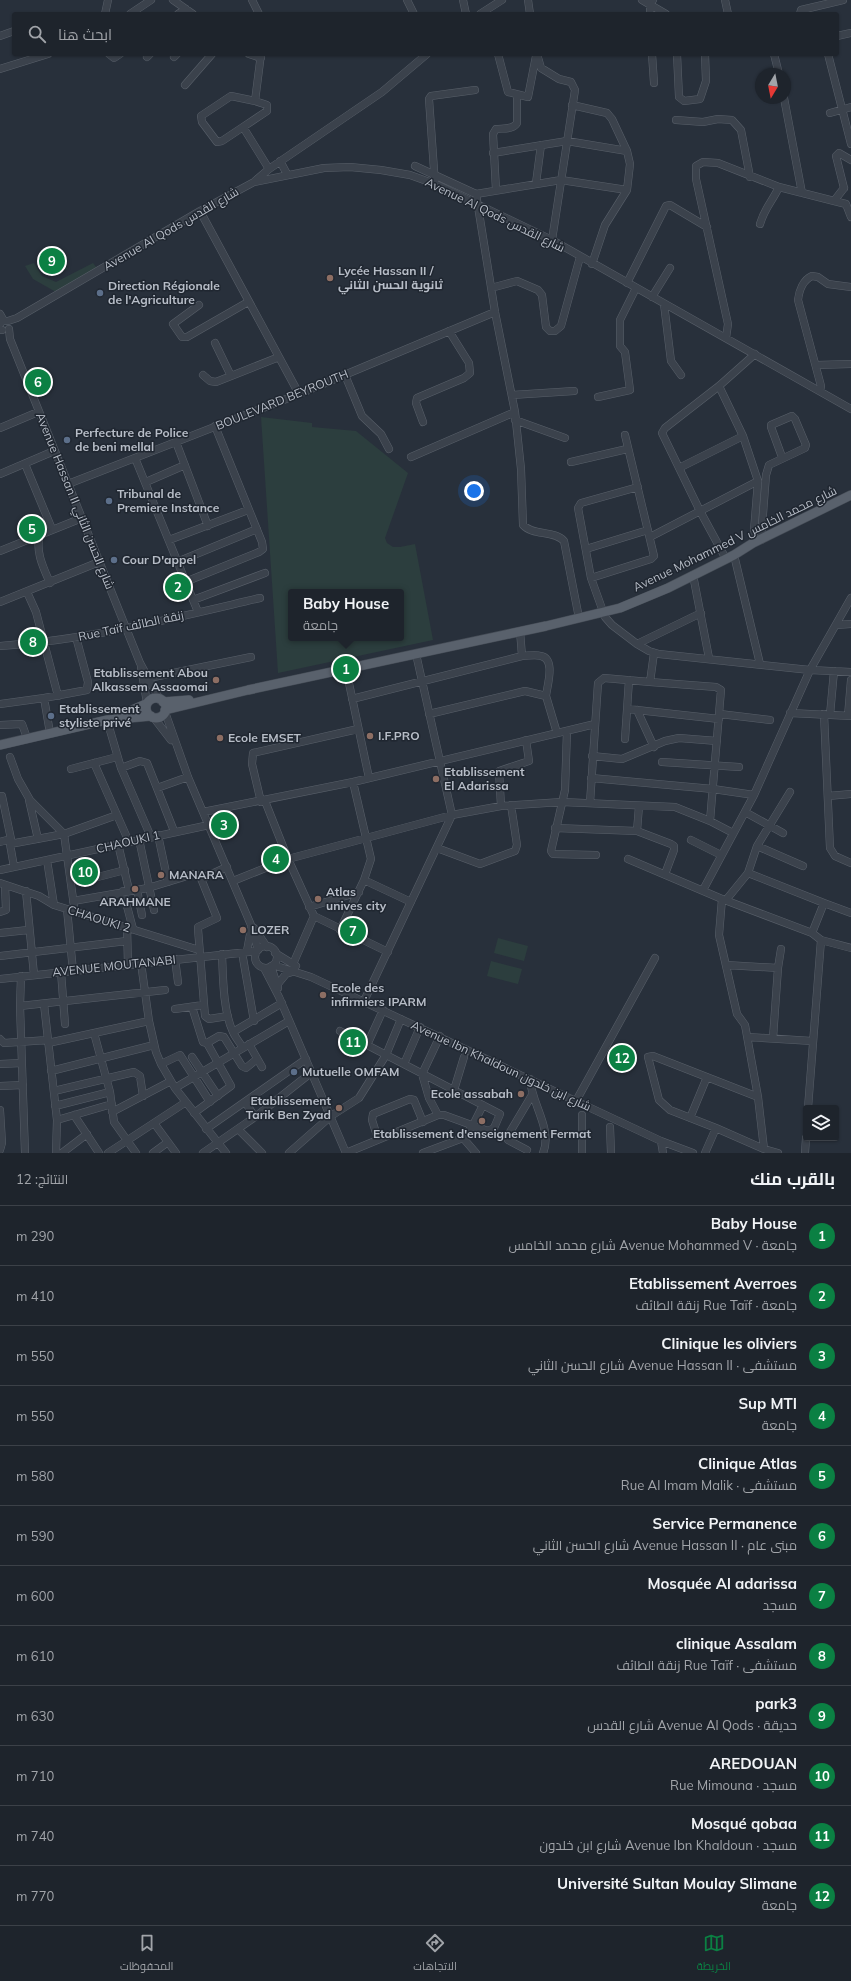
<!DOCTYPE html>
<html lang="ar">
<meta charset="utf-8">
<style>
body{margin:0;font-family:Mulish,Cairo,sans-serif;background:#262c34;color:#f1f3f6;direction:rtl}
.controls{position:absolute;right:12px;bottom:12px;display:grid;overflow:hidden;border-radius:4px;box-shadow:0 1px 3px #0004}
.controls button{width:36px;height:36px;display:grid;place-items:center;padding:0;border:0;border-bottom:1px solid #3c4148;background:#1e242c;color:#f1f3f6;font:20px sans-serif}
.compass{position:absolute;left:755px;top:68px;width:36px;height:36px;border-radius:50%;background:#1e242c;box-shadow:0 1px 3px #0004;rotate:190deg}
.you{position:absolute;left:474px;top:491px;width:14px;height:14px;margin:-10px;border:3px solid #fff;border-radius:50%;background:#1a73e8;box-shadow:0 0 0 6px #1a73e833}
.badge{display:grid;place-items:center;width:26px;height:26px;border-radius:50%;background:#0b8043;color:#fff;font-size:13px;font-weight:700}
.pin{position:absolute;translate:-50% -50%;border:2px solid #fff;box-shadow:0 1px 4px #0006}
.popup{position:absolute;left:288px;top:589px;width:116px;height:52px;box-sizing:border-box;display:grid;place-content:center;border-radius:4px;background:#1e242c;filter:drop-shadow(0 1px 3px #0005);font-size:13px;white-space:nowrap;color:#a1a4a9}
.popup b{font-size:15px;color:#f1f3f6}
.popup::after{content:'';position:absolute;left:50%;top:100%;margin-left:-8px;border:8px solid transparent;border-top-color:#1e242c}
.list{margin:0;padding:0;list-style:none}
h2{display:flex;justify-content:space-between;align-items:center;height:52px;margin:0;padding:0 16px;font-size:17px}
h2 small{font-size:13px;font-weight:400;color:#a1a4a9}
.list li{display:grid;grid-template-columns:26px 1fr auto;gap:12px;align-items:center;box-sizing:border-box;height:60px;padding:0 16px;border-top:1px solid #3c4148}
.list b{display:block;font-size:15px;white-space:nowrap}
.list p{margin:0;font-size:13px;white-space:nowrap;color:#a1a4a9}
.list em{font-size:13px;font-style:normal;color:#a1a4a9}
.icon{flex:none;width:22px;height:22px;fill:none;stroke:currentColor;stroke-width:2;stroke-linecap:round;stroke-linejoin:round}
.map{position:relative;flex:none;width:851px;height:1153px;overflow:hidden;direction:ltr}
.search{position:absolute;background:#1e242c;box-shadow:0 1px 3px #0004;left:12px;right:12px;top:12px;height:44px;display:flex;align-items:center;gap:10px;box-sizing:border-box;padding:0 14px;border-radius:4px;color:#a1a4a9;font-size:15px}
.sheet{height:772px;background:#1e242c}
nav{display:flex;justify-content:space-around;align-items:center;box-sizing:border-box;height:56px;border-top:1px solid #3c4148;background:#1e242c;font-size:11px;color:#a1a4a9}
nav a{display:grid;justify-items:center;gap:2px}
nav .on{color:#0b8043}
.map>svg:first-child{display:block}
.green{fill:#2c3e3e;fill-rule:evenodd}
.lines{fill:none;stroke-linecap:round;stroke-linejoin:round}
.minor-casing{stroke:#59606a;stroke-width:8}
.major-casing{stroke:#444b55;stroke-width:10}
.minor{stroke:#3b424c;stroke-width:7}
.major{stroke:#59616c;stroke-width:9}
.education-dot{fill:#8d6e63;stroke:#202731;stroke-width:1.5}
.service-dot{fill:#5c6f8a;stroke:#202731;stroke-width:1.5}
.labels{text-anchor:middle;stroke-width:3;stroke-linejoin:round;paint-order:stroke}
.street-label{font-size:12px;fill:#b7bdc7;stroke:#202731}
.poi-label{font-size:12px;font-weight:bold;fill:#b7bdc7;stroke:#202731;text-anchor:start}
</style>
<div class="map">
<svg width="851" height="1153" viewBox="0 0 851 1153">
<rect width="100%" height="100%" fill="#28303b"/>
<path class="green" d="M46 258H57L60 264 67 265 65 267 68 269 57 270 46 266Z
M34 263 42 276 56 282 93 263 99 271 80 277 56 292 33 279 25 266Z
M261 417 312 423V427L356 431 408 473 385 538 387 543 393 547H400L415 544 433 640 278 673ZM291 592H401V638H291Z
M498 938 528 946 524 961 494 953Z
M491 961 522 969 518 984 487 976Z"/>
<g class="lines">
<g class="minor-casing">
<path id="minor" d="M173 0 193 14
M252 0 259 14
M407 0 414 14
M463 0 466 14
M528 0 530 14
M642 0 666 14
M725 0 728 14
M105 14 108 0
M130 14 151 0
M178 14 186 9
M480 14 502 0
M650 14V5L653 0
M800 14 801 10 843 0
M0 36 14 31
M837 36 851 33
M109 54 114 58 120 54
M249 54 261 58
M498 54 508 92 528 97 536 56
M537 54 541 68 559 79 571 82 575 90 552 240
M652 54 654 83
M677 54 679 97 684 101 700 99 706 81 705 54
M774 54 779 74
M828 54 851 144
M147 57 150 54
M174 57 177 54
M0 69 48 54
M185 85 212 54
M784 98 802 193
M255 101 261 54
M572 105 607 113 612 119 627 151 630 164 627 190 605 225 592 264
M830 113 851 107
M676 120 703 122 718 119 732 120 741 130 750 177
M243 127 222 141 217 142 202 122 201 116 231 96 255 101 267 105V111L243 127 269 169
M493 153 567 141 627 151
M280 161 287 174
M415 166 476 194
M255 181 269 169 382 92 427 54
M536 183 541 145
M435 184 429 99 431 96 475 90
M844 188 836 156 839 153 851 160
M496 190 493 134 496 129C503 128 513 130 517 123V95
M834 201 846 204 851 217
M200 211 299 394
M760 224C765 207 772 202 779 187
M627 283 666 206 670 205 707 227
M491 288 517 281 538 290 542 295 546 327 550 331H555L561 326 580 257
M652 297 670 268
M664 304 671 361 681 375
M199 305 173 324 182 337H187L248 302
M0 314 4 321
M0 324 2 321H8L17 318 200 211 254 182 324 168 350 167 381 170 410 175 435 184 552 240 851 409
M9 329 10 339 140 663 160 700
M0 330H2
M726 338 728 324 696 179V166L703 162 718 163 779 187 834 201 844 188
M215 343 231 376
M816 365 851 364
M203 375 210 381 216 382 279 357
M345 375 362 416 381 434 389 449
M719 386 743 436 758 481 753 543
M820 391 821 386 798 300C799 291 803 280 812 276L818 277 828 284 851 287
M512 395 574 391
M598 397 630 390 625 352 620 346V320L636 288
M515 420 565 438
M423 422 416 403 417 398 464 378 470 373 469 363 449 331
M0 428 38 412
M176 442 208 526
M411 457 515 412
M135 458 198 612
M571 462 627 449
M25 464 52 529
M679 468 743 436
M0 474 54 451
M146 482 185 465
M68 484 299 394 495 312
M638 487 581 503 578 508 591 578 605 617 612 625 637 644 649 651 659 654 810 670 851 672
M40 534C35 551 43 567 50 583
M650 537 758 481
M169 540 248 510
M761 540 766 475 769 465 805 448 806 445 795 419 792 416 771 425V427L782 457
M586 549 648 530
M0 551 82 518
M734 555 760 664
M726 559 700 511 662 433 665 428 719 386 755 354
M177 562 257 529
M693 575 709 658
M591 578 651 559 654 556 625 435
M185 582 259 552 263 549 262 542 215 426
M27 592 36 612 58 696
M193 600 265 573
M0 602 99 562
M579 618 564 541C554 530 533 536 523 525L521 469 515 412 495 312 476 194 561 180 627 190
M836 625 851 624
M637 644 701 613
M0 646C88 640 174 618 260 598
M522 656C528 656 535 654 541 656 556 659 547 686 546 696
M141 667 147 703
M346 669 369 778
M149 678 251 657
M650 682 716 687 721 690 710 821
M44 698 50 733
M352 699 522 656 520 631
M0 704 44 698 87 690 88 682 76 637
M628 709 719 719
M637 710 654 747
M165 712 188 777 251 925 258 950
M790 713 851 716
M429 714 525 691 546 696 557 733
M720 714 770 720
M824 714 830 848 835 856 851 863
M830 715 834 671
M848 716 851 680
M154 718 171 740
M107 720 121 768 151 837
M0 725 22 724 27 738
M567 731 565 790 551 851 553 854 596 855
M625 739 629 680
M592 756 622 759 665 741 679 738 717 741
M10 757 18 779 30 800 64 834 74 906
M662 762 739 767
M94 763 129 842
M121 768 140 761 147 763 174 831
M71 769 117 757
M591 778 713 789 754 795
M157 788 188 777
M0 796H2L11 839 10 844 14 867
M828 796 851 794
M29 800 38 839
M265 801 288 859 314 916 388 952
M261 802 252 764 253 753 358 729
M590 803 598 683 604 678 650 682 654 653
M501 806 499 771 529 761 526 740
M203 812 353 782 595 724
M745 812 783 833
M555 828 637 831 671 844 674 846V850L665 874
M637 831 639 806
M158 835 168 882
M139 839 154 910
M691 840 721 855
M0 842 11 839
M10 844 64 834 117 815
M118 844 129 890
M757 846 803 866
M437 848 480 864 515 851 517 845 511 805
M628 859 722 899 812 933 821 940 851 948
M47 860 54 905
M0 870 209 825
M748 873 824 903
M94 878 125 870
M201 879 227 867
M364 880 411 902
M233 881 288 859 452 815 501 806 562 802 675 807 710 821 733 833
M0 883 39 896 54 905 199 950
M137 890 142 915
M703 890 754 795 810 670 851 598
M26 891 34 975
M123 891 133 929
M722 899 719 935 737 1014 745 1025 758 1097 764 1149
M726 900 748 873 757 846 790 792
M73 901 148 888 194 874 200 876 217 918 198 927V929L205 1016 209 1019 228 1016
M309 907 359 892
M67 909 73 971
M0 912 6 910 5 885
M127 926 128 965
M254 928 267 947
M340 930 364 880 371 859 353 782
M0 933 28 930
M812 933 824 903 851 913
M255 957a11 11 0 1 1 22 0a11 11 0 1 1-22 0Z
M247 951 251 929
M275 953 296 966
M222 954C223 977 223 1011 233 1032 235 1037 240 1043 243 1048
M0 956 127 941
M243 958 254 1021
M175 959 178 982
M141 963 149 1021 156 1052 161 1064 175 1088 226 1153
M293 964 314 916
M273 965 311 977 661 1141 693 1153
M726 965 778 968 781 949
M271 966 278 988
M264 968 279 997 346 1153
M61 972 65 1024
M21 976 20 1006 25 1153
M0 979 257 951
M277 985 286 974 295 971
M364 1001 452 815 416 654
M44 1004 57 1120 56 1153
M20 1006 165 990
M192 1007 203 1042 207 1043 219 1036 224 1037 242 1066 246 1068 257 1059
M175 1009 203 1005
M340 1031 500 1114 494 1128 488 1131 444 1115H438L346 1153
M233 1032 282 1003
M94 1033 110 1092 114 1122 136 1153
M748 1037 812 1041
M773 1038 778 968
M0 1039 4 1043 48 1040
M48 1043 149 1021
M249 1044 262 1067
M367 1045 383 1010
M192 1057 218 1096
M0 1064 22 1063
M161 1064 180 1055 210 1102
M404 1064 420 1027
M51 1071 154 1045
M530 1079C531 1103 553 1129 543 1153
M0 1086 23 1085
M175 1088 289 1021
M454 1090 464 1057
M54 1091 134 1072 140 1076 143 1096
M758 1097 653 1056 648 1057 659 1100 670 1110 716 1128 764 1149 778 1153
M576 1101 655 958
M245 1102 255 1117
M55 1106 110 1092
M808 1108 821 940
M0 1110 2 1143 0 1150
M112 1112 171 1081
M194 1113 231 1086 207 1043
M74 1115 99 1153
M438 1115 429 1098 422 1074 440 1036
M582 1115V1153
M690 1118 707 1077
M57 1120 112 1104
M154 1123 176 1153
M610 1127 611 1153
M206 1129 306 1059
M238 1129 262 1153
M463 1138 476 1153
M378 1139 372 1120 373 1114 410 1099 414 1100 423 1122
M661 1141 663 1153
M527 1150 508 1140 507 1137 532 1095
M62 1153 87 1134
M108 1153 186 1102
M153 1153 168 1142
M203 1153 255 1117 312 1072
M289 1153 331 1116 359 1098 386 1055 401 1019
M423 1153 463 1138 472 1127 483 1105
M705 1153 716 1128
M805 1153 806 1138"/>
</g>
<g class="major-casing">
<path id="major" d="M146 708a10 10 0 1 1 20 0a10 10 0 1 1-20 0Z
M163 702 189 700
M165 710 248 690 546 626 620 608 668 588 734 555 753 543 851 495
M118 716 146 704
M0 745 107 720 151 716"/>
</g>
<use href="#minor" class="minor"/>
<use href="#major" class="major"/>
</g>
<g class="education-dot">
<circle cx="330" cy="278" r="4"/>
<circle cx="216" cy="680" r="4"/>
<circle cx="370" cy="736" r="4"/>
<circle cx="220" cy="738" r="4"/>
<circle cx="436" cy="779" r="4"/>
<circle cx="161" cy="875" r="4"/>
<circle cx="135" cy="889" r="4"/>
<circle cx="318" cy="899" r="4"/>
<circle cx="243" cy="930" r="4"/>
<circle cx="323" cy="995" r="4"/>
<circle cx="521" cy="1094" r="4"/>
<circle cx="339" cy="1108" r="4"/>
<circle cx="482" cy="1121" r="4"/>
</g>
<g class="service-dot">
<circle cx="100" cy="293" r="4"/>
<circle cx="67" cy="440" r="4"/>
<circle cx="109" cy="501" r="4"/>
<circle cx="114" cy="560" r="4"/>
<circle cx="51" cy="716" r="4"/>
<circle cx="294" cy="1072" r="4"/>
</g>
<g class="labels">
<g class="street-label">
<text transform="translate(495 215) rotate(26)" y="4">Avenue Al Qods شارع القدس</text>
<text transform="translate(171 229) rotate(-30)" y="4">Avenue Al Qods شارع القدس</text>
<text transform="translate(282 400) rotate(-22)" y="4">BOULEVARD BEYROUTH</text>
<text transform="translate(75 501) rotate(68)" y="4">Avenue Hassan II شارع الحسن الثاني</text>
<text transform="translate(735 539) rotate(-26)" y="4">Avenue Mohammed V شارع محمد الخامس</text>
<text transform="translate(131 626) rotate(-12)" y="4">Rue Taïf زنقة الطائف</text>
<text transform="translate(128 842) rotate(-13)" y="4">CHAOUKI 1</text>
<text transform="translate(99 919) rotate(17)" y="4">CHAOUKI 2</text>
<text transform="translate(114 966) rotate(-6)" y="4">AVENUE MOUTANABI</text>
<text transform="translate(501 1066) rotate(25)" y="4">Avenue Ibn Khaldoun شارع ابن خلدون</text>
</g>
<g class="poi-label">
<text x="338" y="275">Lycée Hassan II /<tspan x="338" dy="14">ثانوية الحسن الثاني</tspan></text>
<text x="108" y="290">Direction Régionale<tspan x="108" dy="14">de l'Agriculture</tspan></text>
<text x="75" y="437">Perfecture de Police<tspan x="75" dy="14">de beni mellal</tspan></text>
<text x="117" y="498">Tribunal de<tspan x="117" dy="14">Premiere Instance</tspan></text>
<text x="122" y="564">Cour D'appel</text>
<text x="208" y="677" text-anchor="end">Etablissement Abou<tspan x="208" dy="14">Alkassem Assaomai</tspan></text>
<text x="59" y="713">Etablissement<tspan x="59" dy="14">styliste privé</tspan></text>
<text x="378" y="740">I.F.PRO</text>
<text x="228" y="742">Ecole EMSET</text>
<text x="444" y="776">Etablissement<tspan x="444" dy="14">El Adarissa</tspan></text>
<text x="169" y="879">MANARA</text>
<text x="326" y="896">Atlas<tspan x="326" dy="14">unives city</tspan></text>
<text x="135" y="906" text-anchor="middle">ARAHMANE</text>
<text x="251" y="934">LOZER</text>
<text x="331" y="992">Ecole des<tspan x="331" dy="14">infirmiers IPARM</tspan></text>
<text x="302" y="1076">Mutuelle OMFAM</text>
<text x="513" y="1098" text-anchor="end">Ecole assabah</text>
<text x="331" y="1105" text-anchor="end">Etablissement<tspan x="331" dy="14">Tarik Ben Zyad</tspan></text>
<text x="482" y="1138" text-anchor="middle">Etablissement d'enseignement Fermat</text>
</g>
</g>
</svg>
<div class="controls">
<button><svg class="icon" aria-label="layers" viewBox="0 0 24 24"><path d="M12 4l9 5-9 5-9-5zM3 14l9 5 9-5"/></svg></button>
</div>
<svg class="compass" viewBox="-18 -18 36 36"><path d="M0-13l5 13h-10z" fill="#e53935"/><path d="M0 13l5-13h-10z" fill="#a1a4a9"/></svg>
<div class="you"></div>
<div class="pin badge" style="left:346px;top:669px">1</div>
<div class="popup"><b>Baby House</b>جامعة</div>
<div class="pin badge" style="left:178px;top:587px">2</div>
<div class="pin badge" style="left:224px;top:825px">3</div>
<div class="pin badge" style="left:276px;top:859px">4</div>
<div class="pin badge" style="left:32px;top:529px">5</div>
<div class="pin badge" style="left:38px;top:382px">6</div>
<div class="pin badge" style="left:353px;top:931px">7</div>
<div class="pin badge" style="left:33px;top:642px">8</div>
<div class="pin badge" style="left:52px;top:261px">9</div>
<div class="pin badge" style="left:85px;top:872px">10</div>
<div class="pin badge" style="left:353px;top:1042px">11</div>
<div class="pin badge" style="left:622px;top:1058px">12</div>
<div class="search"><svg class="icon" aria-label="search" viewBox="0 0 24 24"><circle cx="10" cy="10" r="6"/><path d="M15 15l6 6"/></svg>ابحث هنا</div>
</div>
<section class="sheet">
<h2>بالقرب منك<small>النتائج: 12</small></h2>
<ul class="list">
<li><span class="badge">1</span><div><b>Baby House</b><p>جامعة · Avenue Mohammed V شارع محمد الخامس</p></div><em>290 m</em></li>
<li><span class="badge">2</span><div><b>Etablissement Averroes</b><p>جامعة · Rue Taïf زنقة الطائف</p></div><em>410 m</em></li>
<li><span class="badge">3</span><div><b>Clinique les oliviers</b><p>مستشفى · Avenue Hassan II شارع الحسن الثاني</p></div><em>550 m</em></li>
<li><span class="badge">4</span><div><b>Sup MTI</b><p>جامعة</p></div><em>550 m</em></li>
<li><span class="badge">5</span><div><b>Clinique Atlas</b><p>مستشفى · Rue Al Imam Malik</p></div><em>580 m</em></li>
<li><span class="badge">6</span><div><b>Service Permanence</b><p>مبنى عام · Avenue Hassan II شارع الحسن الثاني</p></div><em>590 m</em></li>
<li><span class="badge">7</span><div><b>Mosquée Al adarissa</b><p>مسجد</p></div><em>600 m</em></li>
<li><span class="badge">8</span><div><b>clinique Assalam</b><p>مستشفى · Rue Taïf زنقة الطائف</p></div><em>610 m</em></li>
<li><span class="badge">9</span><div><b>park3</b><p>حديقة · Avenue Al Qods شارع القدس</p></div><em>630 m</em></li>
<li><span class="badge">10</span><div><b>AREDOUAN</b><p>مسجد · Rue Mimouna</p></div><em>710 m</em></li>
<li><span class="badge">11</span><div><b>Mosqué qobaa</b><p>مسجد · Avenue Ibn Khaldoun شارع ابن خلدون</p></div><em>740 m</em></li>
<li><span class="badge">12</span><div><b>Université Sultan Moulay Slimane</b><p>جامعة</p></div><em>770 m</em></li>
</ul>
</section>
<nav>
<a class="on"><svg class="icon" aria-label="map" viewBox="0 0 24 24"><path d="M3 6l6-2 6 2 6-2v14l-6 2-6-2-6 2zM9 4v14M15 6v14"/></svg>الخريطة</a>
<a><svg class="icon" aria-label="directions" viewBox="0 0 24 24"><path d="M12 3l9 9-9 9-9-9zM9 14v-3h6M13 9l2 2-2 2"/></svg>الاتجاهات</a>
<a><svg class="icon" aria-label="saved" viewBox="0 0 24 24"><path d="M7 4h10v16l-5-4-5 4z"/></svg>المحفوظات</a>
</nav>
